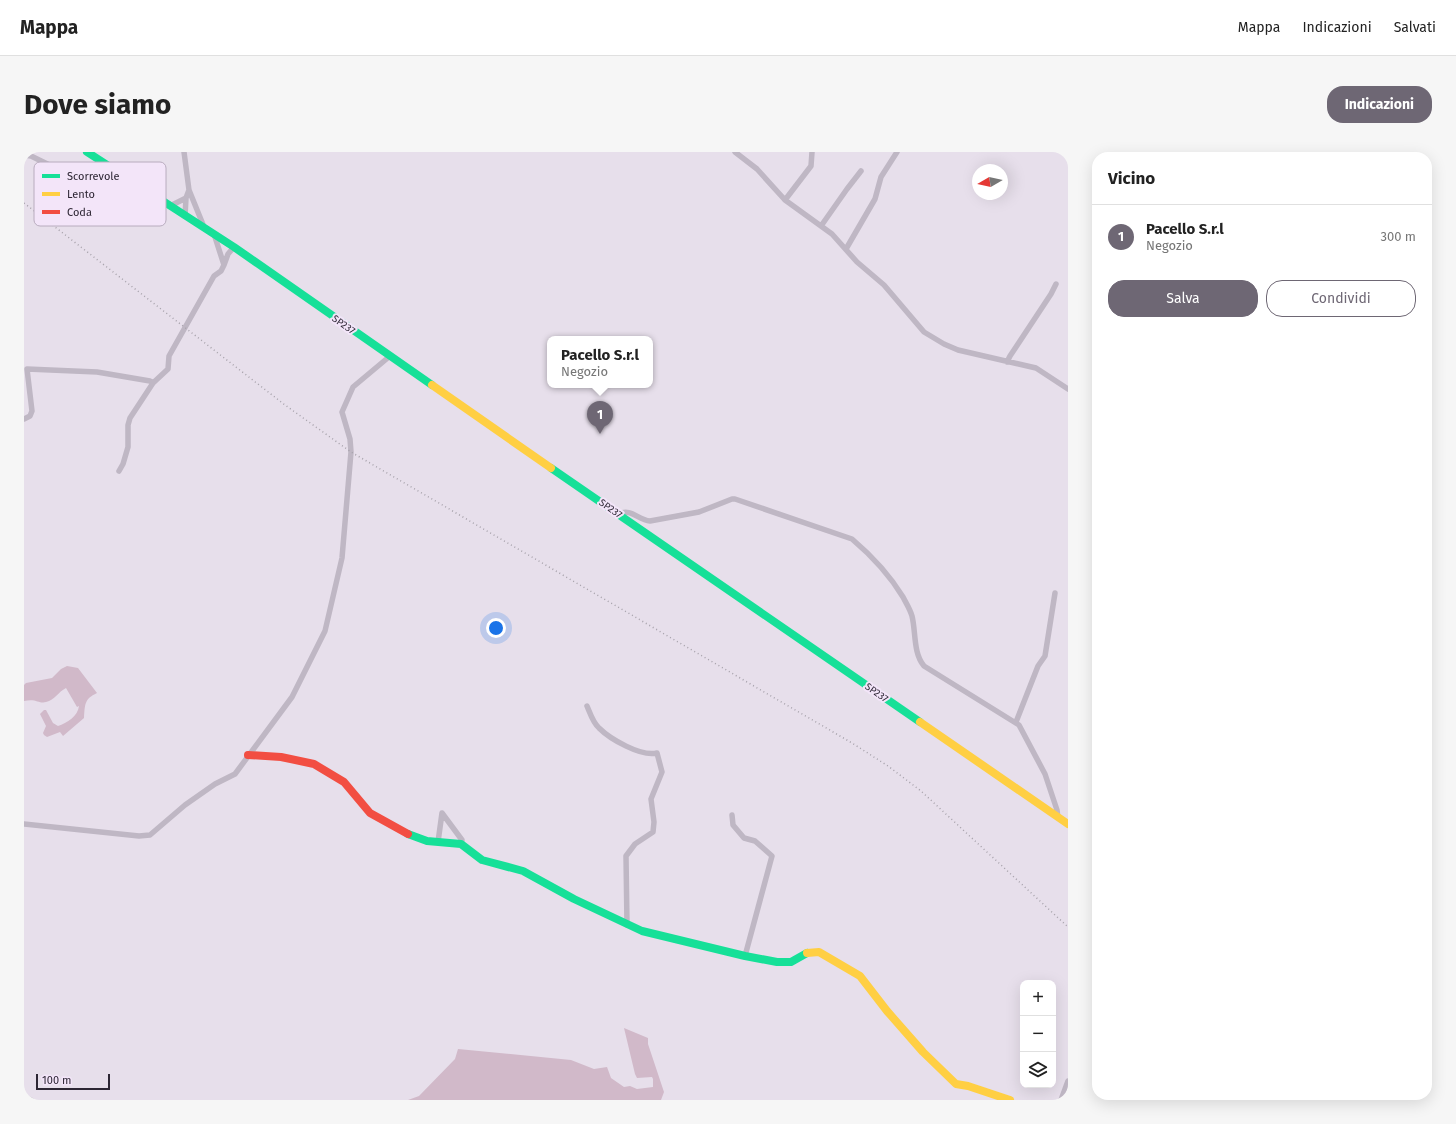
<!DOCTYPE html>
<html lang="it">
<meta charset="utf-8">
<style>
body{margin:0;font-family:"Fira Sans",sans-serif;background:#f6f6f6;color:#222}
.controls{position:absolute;right:12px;bottom:12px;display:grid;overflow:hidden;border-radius:8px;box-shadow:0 4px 16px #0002}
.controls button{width:36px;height:36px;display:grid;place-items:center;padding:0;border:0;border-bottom:1px solid #e0e0e0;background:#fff;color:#222;font:20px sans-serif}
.compass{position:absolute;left:948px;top:12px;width:36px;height:36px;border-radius:50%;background:#fff;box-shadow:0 4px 16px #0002;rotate:261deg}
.scale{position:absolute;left:12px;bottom:10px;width:74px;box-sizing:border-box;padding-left:4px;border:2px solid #2d2634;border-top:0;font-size:11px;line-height:14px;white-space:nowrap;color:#2d2634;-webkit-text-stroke:3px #f3e5f9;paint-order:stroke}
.you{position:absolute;left:472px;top:476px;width:14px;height:14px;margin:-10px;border:3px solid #fff;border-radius:50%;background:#1a73e8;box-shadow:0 0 0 6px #1a73e833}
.badge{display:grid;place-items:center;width:26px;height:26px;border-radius:50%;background:#6e6774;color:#fff;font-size:13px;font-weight:700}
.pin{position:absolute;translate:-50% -33px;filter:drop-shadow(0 1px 2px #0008)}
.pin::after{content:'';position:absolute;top:21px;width:14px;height:12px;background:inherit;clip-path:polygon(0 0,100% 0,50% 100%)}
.popup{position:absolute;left:523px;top:184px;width:106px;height:52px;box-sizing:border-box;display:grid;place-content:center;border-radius:8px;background:#fff;filter:drop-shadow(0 1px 3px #0005);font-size:13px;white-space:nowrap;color:#767676}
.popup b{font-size:15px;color:#222}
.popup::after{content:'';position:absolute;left:50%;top:100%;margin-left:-8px;border:8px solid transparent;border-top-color:#fff}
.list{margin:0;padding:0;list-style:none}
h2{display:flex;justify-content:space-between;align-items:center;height:52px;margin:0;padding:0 16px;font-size:17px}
h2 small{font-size:13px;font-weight:400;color:#767676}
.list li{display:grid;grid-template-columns:26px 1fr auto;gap:12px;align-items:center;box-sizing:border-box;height:64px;padding:0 16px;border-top:1px solid #e0e0e0}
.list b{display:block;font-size:15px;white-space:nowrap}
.list p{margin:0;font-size:13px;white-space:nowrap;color:#767676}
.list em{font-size:13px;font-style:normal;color:#767676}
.actions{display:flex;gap:8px;padding:12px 16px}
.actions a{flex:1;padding:9px 0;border:1px solid #6e6774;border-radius:16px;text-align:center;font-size:14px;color:#6e6774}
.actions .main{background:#6e6774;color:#fff}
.icon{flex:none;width:22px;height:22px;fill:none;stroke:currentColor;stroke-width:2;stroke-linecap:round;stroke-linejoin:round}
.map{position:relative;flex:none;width:1044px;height:948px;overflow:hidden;border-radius:16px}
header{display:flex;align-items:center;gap:24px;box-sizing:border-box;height:56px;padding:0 20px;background:#fff;border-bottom:1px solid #e0e0e0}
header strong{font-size:19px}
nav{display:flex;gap:22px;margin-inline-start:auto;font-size:14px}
.intro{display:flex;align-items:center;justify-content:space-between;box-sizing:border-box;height:96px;padding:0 24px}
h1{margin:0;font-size:28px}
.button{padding:10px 18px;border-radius:16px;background:#6e6774;color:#fff;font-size:14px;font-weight:700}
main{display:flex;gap:24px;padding:0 24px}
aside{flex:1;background:#fff;border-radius:16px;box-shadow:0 4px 16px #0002}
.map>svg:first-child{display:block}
.green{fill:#d1b9c9}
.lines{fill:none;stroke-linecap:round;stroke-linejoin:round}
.street{stroke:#bfb7c4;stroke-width:5.5}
.fast{stroke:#16e098;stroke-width:8}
.slow{stroke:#ffcf43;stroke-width:8}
.jam{stroke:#f24e42;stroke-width:8}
.rail{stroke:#a7a2ab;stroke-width:1.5;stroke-dasharray:1 3;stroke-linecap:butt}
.labels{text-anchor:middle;stroke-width:4;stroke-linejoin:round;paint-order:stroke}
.street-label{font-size:10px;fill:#2d2634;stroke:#f3e5f9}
.key{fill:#f3e5f9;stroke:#b8acbe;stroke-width:1}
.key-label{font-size:11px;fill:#2d2634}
</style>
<header>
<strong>Mappa</strong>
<nav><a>Mappa</a><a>Indicazioni</a><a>Salvati</a></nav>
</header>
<div class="intro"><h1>Dove siamo</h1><a class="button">Indicazioni</a></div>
<main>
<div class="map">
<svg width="1044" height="948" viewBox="0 0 1044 948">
<rect width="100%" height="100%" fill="#e7dfeb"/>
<path class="green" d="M43 514 54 516 73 541C60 547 61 553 60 566L39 584 36 580 23 585 20 583 19 581 22 574 16 562 20 558H22L29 571 34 574C43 571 54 564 55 554L53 555 42 536C34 540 31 548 22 550 15 552 12 546 0 549V533L2 531 28 526 37 517Z
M600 876 624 886V892L640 940 637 948H384L395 944 431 907 434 897 547 908 570 917 583 915 587 926 600 935 606 934 613 937 629 935V927L628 925 613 926 611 922Z"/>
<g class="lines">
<path class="street" d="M160 0 165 38
M711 0 733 17 761 48 808 82 833 110 860 133 900 180 920 192 934 198 1012 216 1044 237
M0 3 7 4 46 23 73 28
M761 48 787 14 788 0
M146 54 162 46 165 38 180 75
M161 64 162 46
M797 74 823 37 837 19
M190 82 200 113 204 102 210 95
M822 97 851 47 857 25 873 0
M983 210 986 204 1027 142 1032 132
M0 267 6 264 8 259 3 217 73 220 126 229 129 231
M95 319 99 312 104 295V273L106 266 129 231 144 217 145 204 190 124 197 119 200 113
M595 362C607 356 614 368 626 369L675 360 708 347H711L828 387C848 404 865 422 879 445 882 451 886 457 888 464 892 480 889 501 900 514L995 573 1021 622 1033 658 1034 666
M563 554C566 561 569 571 575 576 586 587 617 605 633 601L638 620 627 647 630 670 629 680 611 692 602 704 603 773
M992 570 1014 514 1021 504 1031 441
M708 663 709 673 720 686 731 689 748 704 721 804
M0 672 115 684 126 683 161 653 191 632 211 622 268 545 301 479 318 406 327 300 326 287 318 260 329 235 366 204
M414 690 418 661 438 688 437 692
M0 945 7 948
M1037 948 1044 929"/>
<path class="fast" d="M63 0 210 95 408 233
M73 28 101 38 123 42
M527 316 896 570
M384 682 403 689 437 692 458 708 499 719 550 747 618 779 721 804 753 810H767L783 801"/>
<path class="slow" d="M408 233 527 316
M896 570 1044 672
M783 801 795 800 836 824 863 859 899 900 932 932 944 934 986 948"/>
<path class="jam" d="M74 28 85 26 89 23V17
M224 603 257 605 290 612 320 630 346 661 384 682"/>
<path class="rail" d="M0 51 261 253 327 300 828 591 864 614 897 639 1044 775"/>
</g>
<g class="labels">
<g class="street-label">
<text transform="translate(320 172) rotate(35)" y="4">SP237</text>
<text transform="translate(587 356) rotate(35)" y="4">SP237</text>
<text transform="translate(853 540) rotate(35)" y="4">SP237</text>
</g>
</g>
<rect x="10" y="10" width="132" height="64" rx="6" class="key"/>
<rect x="18" y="22" width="18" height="4" fill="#16e098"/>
<rect x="18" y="40" width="18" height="4" fill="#ffcf43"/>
<rect x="18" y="58" width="18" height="4" fill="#f24e42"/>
<g class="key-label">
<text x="43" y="28">Scorrevole</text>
<text x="43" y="46">Lento</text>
<text x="43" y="64">Coda</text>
</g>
</svg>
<div class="controls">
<button>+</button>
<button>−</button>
<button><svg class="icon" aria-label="layers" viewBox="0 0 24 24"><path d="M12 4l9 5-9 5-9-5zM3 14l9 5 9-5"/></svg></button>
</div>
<svg class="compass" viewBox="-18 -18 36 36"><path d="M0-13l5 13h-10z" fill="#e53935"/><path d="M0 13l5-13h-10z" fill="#767676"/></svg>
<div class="scale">100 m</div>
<div class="you"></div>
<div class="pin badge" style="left:576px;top:282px">1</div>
<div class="popup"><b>Pacello S.r.l</b>Negozio</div>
</div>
<aside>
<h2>Vicino<small></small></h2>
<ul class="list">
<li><span class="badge">1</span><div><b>Pacello S.r.l</b><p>Negozio</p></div><em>300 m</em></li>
</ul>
<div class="actions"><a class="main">Salva</a><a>Condividi</a></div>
</aside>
</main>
